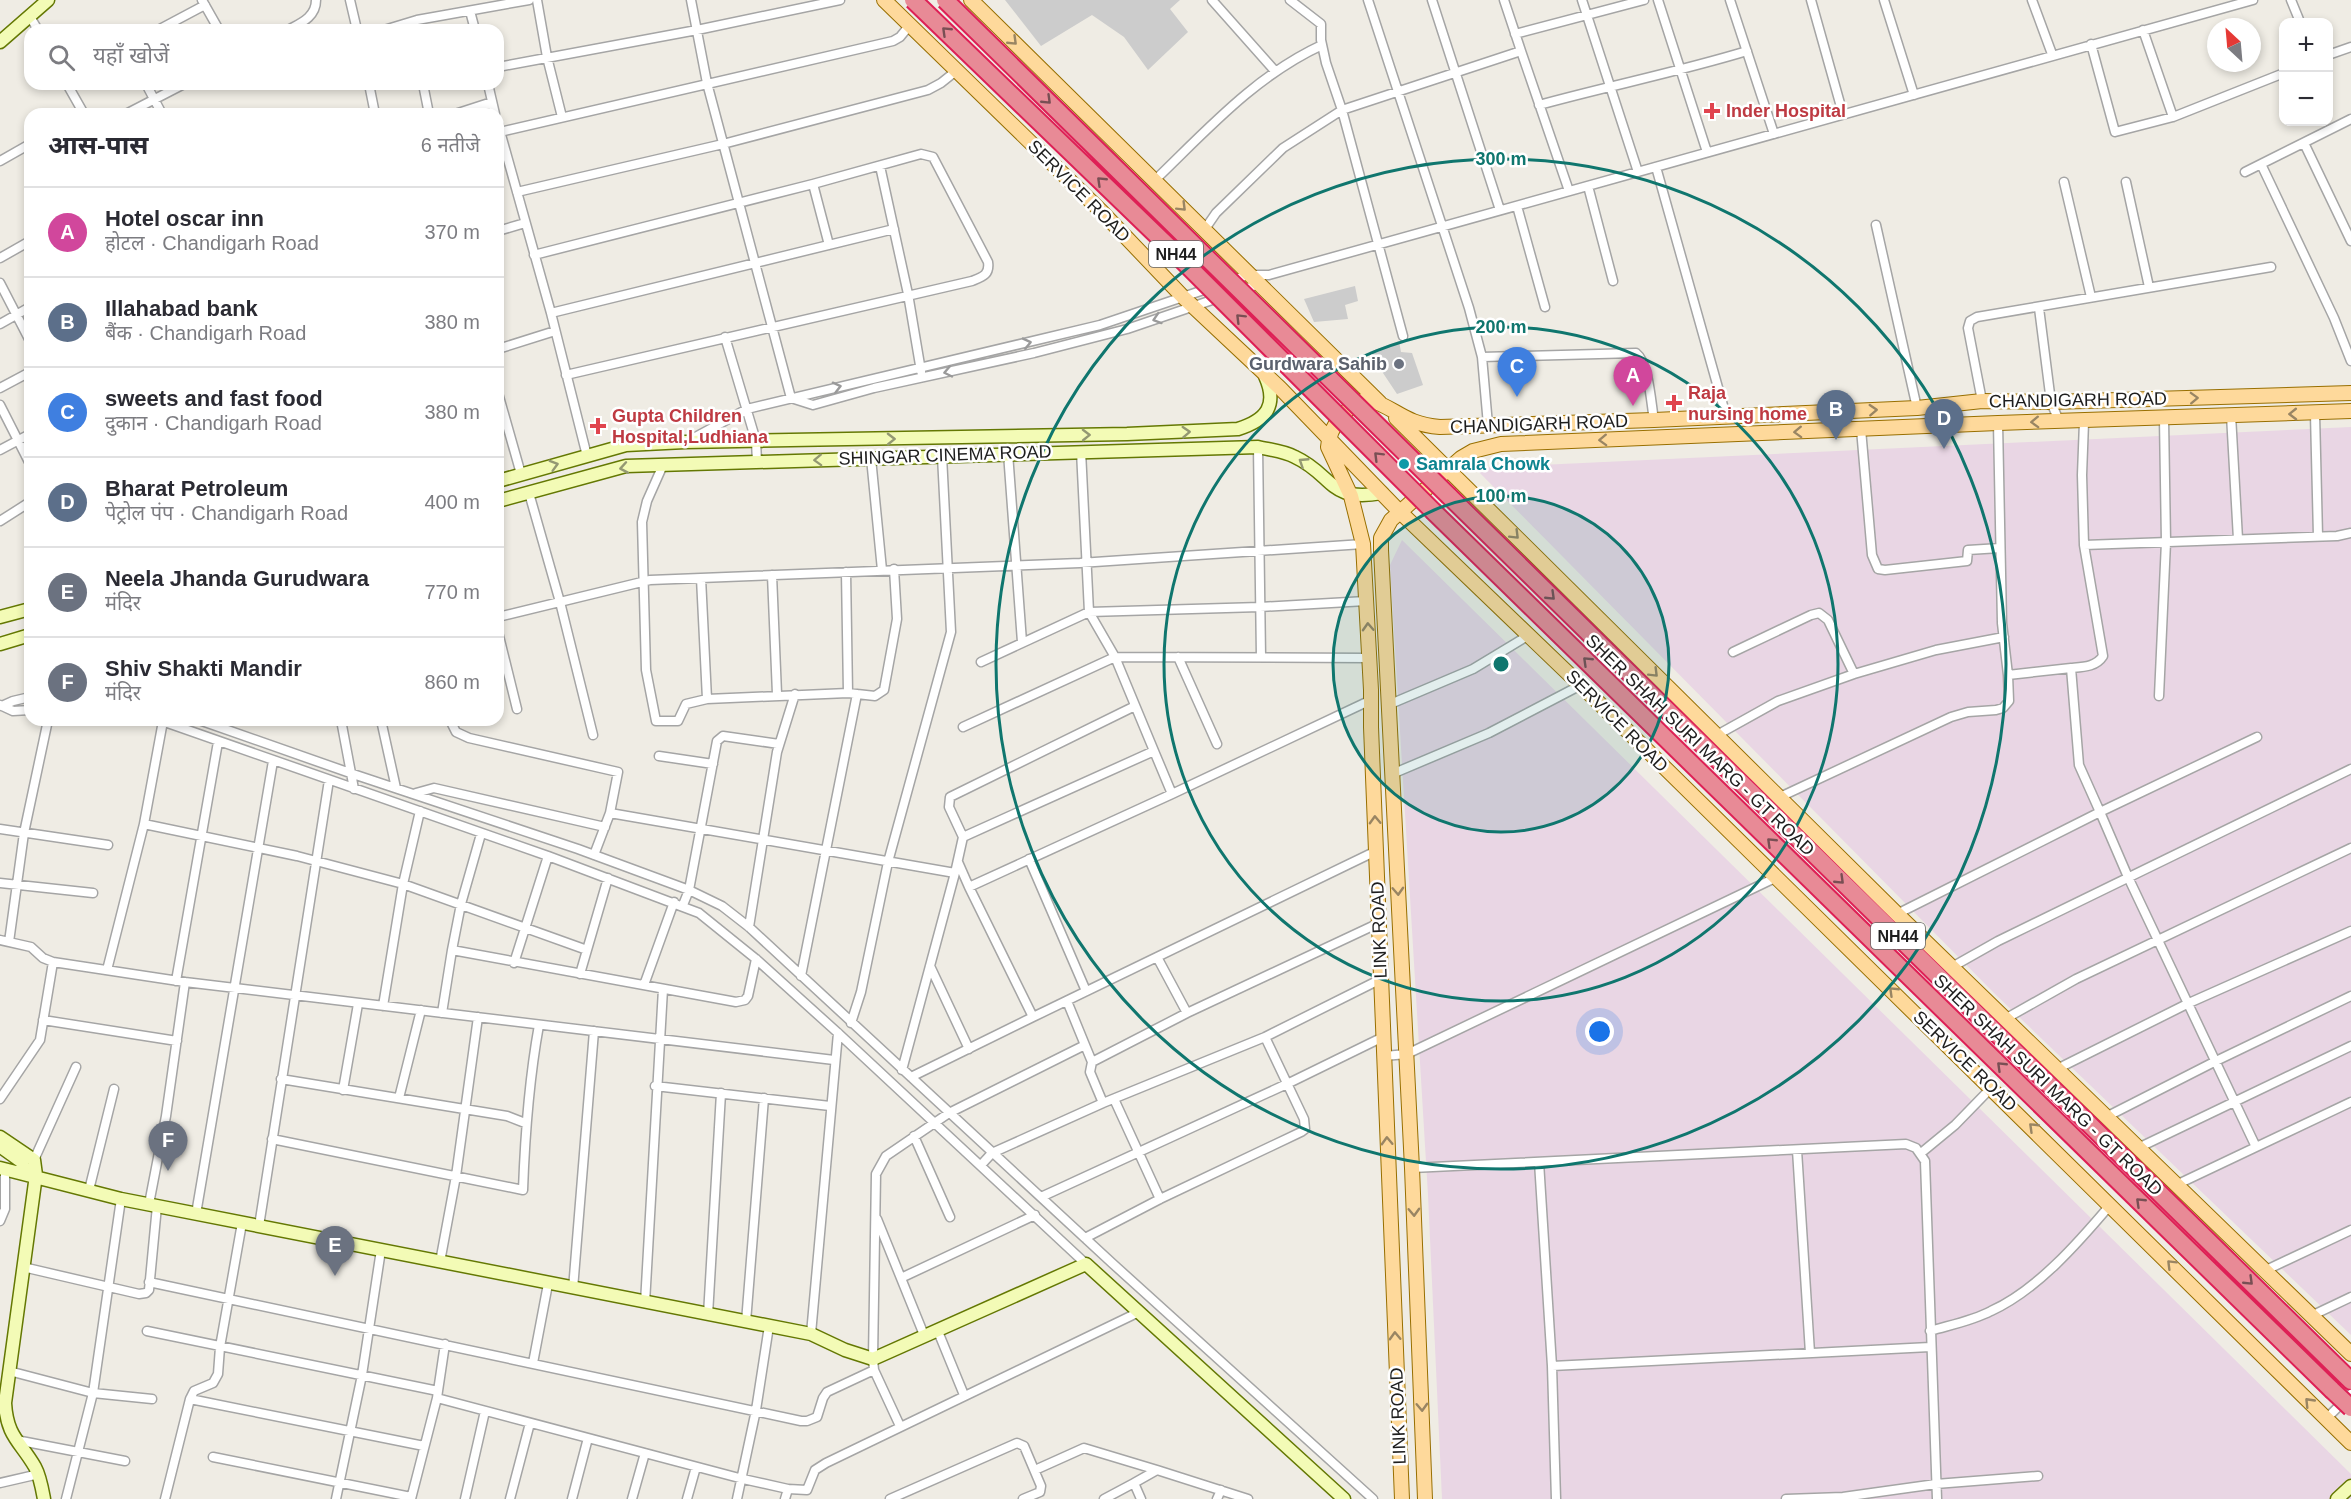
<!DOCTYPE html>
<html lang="hi">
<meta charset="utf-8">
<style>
body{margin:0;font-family:Arial,"Noto Sans Devanagari",sans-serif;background:#f7f7f7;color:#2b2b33}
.controls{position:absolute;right:18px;top:18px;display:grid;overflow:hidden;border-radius:12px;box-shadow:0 3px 9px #0003}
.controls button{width:54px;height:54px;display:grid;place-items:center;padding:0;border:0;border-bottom:2px solid #e1e1e2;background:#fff;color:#2b2b33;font:30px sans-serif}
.compass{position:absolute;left:2207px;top:18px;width:54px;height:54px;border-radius:50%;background:#fff;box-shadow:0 3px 9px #0003;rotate:334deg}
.you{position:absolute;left:1600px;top:1032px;width:21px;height:21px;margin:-15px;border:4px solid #fff;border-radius:50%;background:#1a73e8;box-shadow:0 0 0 9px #1a73e833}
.badge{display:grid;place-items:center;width:39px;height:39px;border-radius:50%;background:#cc0c00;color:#fff;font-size:20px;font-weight:700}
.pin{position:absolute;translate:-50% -50px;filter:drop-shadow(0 2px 3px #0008)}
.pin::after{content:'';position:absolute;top:32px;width:21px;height:18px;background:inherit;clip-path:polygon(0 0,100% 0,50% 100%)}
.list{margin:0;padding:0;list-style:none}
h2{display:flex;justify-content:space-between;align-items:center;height:78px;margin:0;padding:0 24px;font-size:26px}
h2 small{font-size:20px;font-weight:400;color:#7c7c81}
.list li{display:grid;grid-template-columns:39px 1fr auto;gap:18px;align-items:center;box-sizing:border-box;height:90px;padding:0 24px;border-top:2px solid #e1e1e2}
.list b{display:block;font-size:22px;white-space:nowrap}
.list p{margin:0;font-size:20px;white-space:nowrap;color:#7c7c81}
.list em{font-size:20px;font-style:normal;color:#7c7c81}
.icon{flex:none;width:33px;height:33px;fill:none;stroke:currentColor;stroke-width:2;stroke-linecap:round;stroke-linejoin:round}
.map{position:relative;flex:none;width:2351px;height:1499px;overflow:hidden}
.search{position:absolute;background:#fff;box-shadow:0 3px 9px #0003;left:24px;top:24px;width:480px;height:66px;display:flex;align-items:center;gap:15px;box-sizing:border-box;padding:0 21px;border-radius:18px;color:#7c7c81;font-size:22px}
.panel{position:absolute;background:#fff;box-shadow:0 3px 9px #0003;left:24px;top:108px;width:480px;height:618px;border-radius:18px}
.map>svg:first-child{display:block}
.industrial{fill:#e9d6e4}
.religious{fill:#ccc}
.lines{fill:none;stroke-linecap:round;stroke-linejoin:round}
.street-casing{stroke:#a5a5a5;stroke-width:11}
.secondary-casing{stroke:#647803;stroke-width:15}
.primary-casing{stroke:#986f00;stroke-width:16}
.highway-casing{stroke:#de2056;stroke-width:20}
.street{stroke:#fff;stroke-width:8}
.secondary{stroke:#f3fbb6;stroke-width:12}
.primary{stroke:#fed99b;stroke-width:14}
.highway{stroke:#e88a96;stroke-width:16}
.highway-bridge-casing{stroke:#de2056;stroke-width:20;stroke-linecap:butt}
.highway-bridge{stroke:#e88a96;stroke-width:16}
.oneway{stroke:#794f54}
.oneway2{stroke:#998563}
.oneway3{stroke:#9a9a9a}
.oneway4{stroke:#939872}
.ring{fill:none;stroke:#0f766e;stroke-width:3}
.health-dot{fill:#e0444e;stroke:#fff;stroke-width:2}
.worship-dot{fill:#6b7280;stroke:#fff;stroke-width:2}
.culture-dot{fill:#0f9aa8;stroke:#fff;stroke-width:2}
.labels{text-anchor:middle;stroke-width:5;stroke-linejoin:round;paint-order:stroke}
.shield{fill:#fff;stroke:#626262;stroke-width:1.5}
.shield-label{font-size:16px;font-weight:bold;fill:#1e1e1e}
.health-label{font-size:18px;font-weight:bold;fill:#be3a42;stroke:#fff;text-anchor:start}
.street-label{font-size:18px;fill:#1e1e1e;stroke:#fff}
.worship-label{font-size:18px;font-weight:bold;fill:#5b616d;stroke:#fff;text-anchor:end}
.culture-label{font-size:18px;font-weight:bold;fill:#0d838f;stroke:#fff;text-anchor:start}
.centre{fill:#0f766e;stroke:#fff;stroke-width:3}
.ring-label{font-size:18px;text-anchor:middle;font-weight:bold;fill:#0f766e;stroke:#fff;stroke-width:5;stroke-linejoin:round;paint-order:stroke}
</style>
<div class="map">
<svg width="2351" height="1499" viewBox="0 0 2351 1499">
<rect width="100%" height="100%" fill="#efece4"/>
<path class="industrial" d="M2351 427V1335L1994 993 1475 468Z
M1402 540 2351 1474V1499H1442L1428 1195 1390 565Z"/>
<path class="religious" d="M1005 0H1180L1170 9 1188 32 1148 70 1124 37 1092 15 1041 46Z
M1355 286 1358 301 1345 305 1348 319 1314 322 1304 299Z
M1399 341 1401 352 1412 353 1423 385 1397 394 1369 352Z"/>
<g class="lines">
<g class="street-casing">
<path id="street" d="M202 0 219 30
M350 0 357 30
M537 0 547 57 562 117
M691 0 707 83 791 398 813 405 874 388 1034 353 1127 329 1262 283
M1212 0 1275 71
M1290 0 1321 24V40L1326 63 1342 110 1403 336
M1368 0 1469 308 1482 357 1636 353C1649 363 1651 403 1654 420
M1432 0 1500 210
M1582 0 1638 172
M1658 0 1707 152
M1730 0 1774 134
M1811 0 1843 114
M1884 0 1914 95
M2032 0 2052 54
M2291 0 2300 22
M470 11 475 30
M29 15 38 30
M158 30 205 5
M288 30C301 23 316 17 316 0
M384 30 417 20 529 0
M2143 30 2173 117
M1515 34 1644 0
M2091 44 2115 132 2173 117 2284 73
M1521 51 1569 191
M2328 55 2351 47
M498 67 697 30 840 0
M67 84 84 114
M146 84 162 114
M369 84 375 114
M423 84 429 114
M488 84 495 114
M1539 105C1608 86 1678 72 1747 51
M126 114 184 84
M455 114 492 102
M498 124 551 313 587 456
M500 132 893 41 900 37 909 26
M2304 143 2351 241
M0 161 30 144
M2261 164 2334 318 2351 361
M880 166 908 294 921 371
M1656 167 1726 416
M2245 172 2351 119
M1155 180C1207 130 1255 76 1322 45
M2064 182 2091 297
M2126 182 2149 287
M813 184 829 245
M1588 186 1613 281
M517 192 723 144 928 90 941 83 956 71
M1517 206 1545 307
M1876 225 1917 408
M1205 229 1216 213 1283 148 1342 110 1521 51 1504 0
M498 231 525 223
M534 255 813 184 921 154 933 157 988 262C990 275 982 277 972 281L566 375
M0 258 30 241
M0 283 30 341
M2039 308 2051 402 2059 421
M551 313 894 229
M0 324 30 307
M725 337 756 441 757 462
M498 349 555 331
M1482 357 1488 425
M0 388 30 372
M498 393 521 474
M1982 401 1968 328 1970 321 1977 317 2271 267
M0 405 30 464
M2315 414 2318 536
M2231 415 2238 539
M1861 429 1872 555 1878 569 1885 570 1967 561 1968 550 2000 548
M688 441 747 409 1100 325 1248 275H1269L2253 0
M1258 447 1261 657
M0 450 30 434
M1008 453 1022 642
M871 458 882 570
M663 465 647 501 642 522 646 670 656 721H678L686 704 707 699 848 693 846 572
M529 493 560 602 593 735
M0 521 30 502
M2084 545 2337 536 2351 533
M772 575 777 694
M701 578 707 699
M498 617 650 580 1080 563 1363 544
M498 632 517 709
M1733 652 1811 615 1819 613 1828 620 1854 674
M1178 657 1217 744
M981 662 1089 612 1081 451
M2008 675 2071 668
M857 694 875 696 884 690 897 619 894 569
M2159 696 2166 542 2164 419
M0 705 13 711 30 710
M1388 705 1473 669 1529 635
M2 706 13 701 30 697
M159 720 548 856 699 913 756 959 838 1033 1086 1264
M199 720 353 774 578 849 689 890 722 906 749 927 1112 1263 1373 1499
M341 720 354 789
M381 720 396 788
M450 720 456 732 469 738 618 772 610 813
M963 727 1115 657 1370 658
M1717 735 1778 701 1854 674 1936 650 2004 637
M1154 751 1172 794
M659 756 713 764
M1392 774 1489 733 1581 685
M416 793 434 788 605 827
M1780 797 1951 717 1968 712 1996 710 2003 708 2009 701 2008 675 2002 623 1998 423
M144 824 297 856 403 884 587 950
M0 829 108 845
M963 837 949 807 950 797 1135 706
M594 855 610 813 955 873 963 837 1154 751 1115 657 1089 612 1260 607 1366 601
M1029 859 1086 991
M958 862 969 887 1172 794 1371 700
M0 883 93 893
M969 887 1033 1017 1376 851
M683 905 689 890 717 741 723 736 779 744
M1897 914 2100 812 2079 765 2071 668C2083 667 2096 667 2103 656L2084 545 2082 475 2084 422
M749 927 777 752 795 694
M0 940 31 947 43 958 53 962 185 982 166 1116 149 1204
M9 942 24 833 48 720
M452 950 461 904 481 834
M1157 957 1187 1013
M514 963 548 856
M930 966 969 1049
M1952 967 1998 941 2351 769
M107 970 144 824 163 721
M580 974 608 878
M801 976 857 694 848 693
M176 981 218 742
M185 982 834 1060
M644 985 674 902
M1067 1001 1085 1045
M383 1006 403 884 420 811
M442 1013 452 950 736 1002 745 1000 748 996 756 959
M2005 1019 2076 979 2351 848
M43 1020 177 1041
M851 1023 861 992 888 862 951 632 942 456
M1384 1056 1407 1054 1777 877
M1092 1062 1090 1072 1103 1103
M2057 1069 2189 1003 2351 931
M902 1070 955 873
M911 1077 1033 1017
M281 1079 507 1116 525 1123
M655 1086 830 1106
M343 1090 358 1004
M399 1098 421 1010
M0 1099 40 1040 53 962
M1114 1099 1160 1199
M2106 1117 2216 1061 2351 996
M914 1136 950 1217
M272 1139 523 1190C525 1134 529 1080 539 1025
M2256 1147 2128 877 2100 812 2257 737
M2138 1148 2351 1046
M1797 1150 1810 1353
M1921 1153 1955 1125 1992 1087
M34 1160 76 1067
M1539 1162 1552 1366 1556 1499
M981 1165 992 1153 1103 1103 1265 1037 1381 979
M1412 1168 1906 1144 1916 1148 1925 1161 1937 1499
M2176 1185 2351 1102
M89 1190 114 1089
M1041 1197 1289 1083 1383 1037
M196 1214 273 761
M877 1219 924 1335
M0 1221 5 1209V1169
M259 1226 329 780
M1085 1238 1160 1199 1301 1132 1305 1129 1304 1119 1265 1037
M440 1262 456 1176 478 1017
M23 1267 139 1294 146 1293 149 1290 157 1206
M2264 1271 2351 1230
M901 1278 1035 1215
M149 1282 801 1421H807L817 1417 823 1398 827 1392 874 1370
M573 1289 594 1031
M645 1303 663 989
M708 1315 721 1093
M2311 1316 2351 1297
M746 1322 764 1098
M937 1329 964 1395
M147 1331 438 1391 437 1398
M1930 1331C1950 1325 1972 1321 1991 1311 2037 1290 2078 1243 2111 1204
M811 1334 838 1033
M533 1363 548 1284
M1552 1366 1930 1347
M9 1371 93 1393 152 1399
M438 1391 445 1344
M190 1399 424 1446
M2326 1419 2351 1394
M900 1426 874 1370 873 1359 876 1174 886 1156 949 1113 1085 1045 1092 1062 1187 1013 1379 923
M16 1440 125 1461
M213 1457 411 1497
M1035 1470 1084 1448 1157 1470
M0 1483 39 1474
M788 1489 807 1490 815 1470 826 1463 1139 1312
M66 1499 93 1393 121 1199
M165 1499 190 1399 194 1391 213 1383 218 1374 220 1347 242 1223
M336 1499 362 1375 381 1250
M411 1499 437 1398 743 1479 788 1489 785 1499
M465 1499 485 1411
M510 1499 530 1423
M572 1499 588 1438
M632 1499 645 1453
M687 1499 696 1467
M737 1499 756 1410 769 1326
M890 1499 1017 1443 1024 1446 1041 1486 1040 1492 1023 1499
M1104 1499 1134 1483
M1141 1499 1134 1483 1157 1470 1248 1499
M1217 1499 1221 1490
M1786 1499 1843 1497 1936 1484 2038 1476"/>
</g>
<g class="secondary-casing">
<path id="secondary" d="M0 42 48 0
M498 481 626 445 685 442 1127 434 1238 429C1267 420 1278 405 1265 376
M498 501 626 466 1258 447C1271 450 1284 451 1295 457 1334 475 1328 503 1382 493
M0 617 30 609
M0 644 30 635
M0 1137 34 1160 36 1175 5 1403C7 1437 20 1441 35 1467 40 1476 42 1488 44 1499
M1 1147 22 1162 24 1173
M0 1168 121 1199 811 1334 845 1350 873 1359 1086 1264 1344 1499
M2337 1499 2351 1486"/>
</g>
<g class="primary-casing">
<path id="primary" d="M884 0 1102 212 1183 297 1280 388 1399 511 1597 701 2351 1443
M971 0 1380 403
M1396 418 1897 914 2351 1354
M1402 1499 1371 727V690L1363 544 1351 496 1328 447C1329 426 1348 404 1368 399 1398 409 1404 424 1440 427L1654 420 1917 408 1982 401 2051 402 2351 393
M1425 1499 1412 1168 1381 550V538L1391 520 1461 458 1473 451 1501 444 1998 423 2351 411"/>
</g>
<g class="highway-casing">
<path id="highway" d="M1449 496 2351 1381
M1434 512 2332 1390"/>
</g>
<use href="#street" class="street"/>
<use href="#secondary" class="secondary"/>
<use href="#primary" class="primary"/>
<use href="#highway" class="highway"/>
<g class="highway-bridge-casing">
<path id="highway-bridge" d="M913 0 1170 248 1434 512
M945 0 1449 496
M2332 1390 2351 1408"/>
</g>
<use href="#highway-bridge" class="highway-bridge"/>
</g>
<defs><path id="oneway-chevron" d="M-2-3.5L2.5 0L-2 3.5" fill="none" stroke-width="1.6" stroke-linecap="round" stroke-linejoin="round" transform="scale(1.5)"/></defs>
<g class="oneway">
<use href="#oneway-chevron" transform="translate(946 31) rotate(-136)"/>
<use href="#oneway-chevron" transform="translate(1047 100) rotate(44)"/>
<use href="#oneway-chevron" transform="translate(1101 181) rotate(-136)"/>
<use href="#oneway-chevron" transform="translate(1240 318) rotate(-135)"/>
<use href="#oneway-chevron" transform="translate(1378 456) rotate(-135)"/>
<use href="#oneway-chevron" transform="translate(1551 596) rotate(44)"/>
<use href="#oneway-chevron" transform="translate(1587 661) rotate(-136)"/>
<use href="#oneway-chevron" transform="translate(1771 842) rotate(-136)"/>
<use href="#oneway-chevron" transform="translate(1840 880) rotate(44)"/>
<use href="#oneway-chevron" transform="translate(2001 1066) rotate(-136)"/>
<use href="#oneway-chevron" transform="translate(2140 1202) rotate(-136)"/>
<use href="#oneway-chevron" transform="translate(2249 1281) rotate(44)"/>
</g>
<g class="oneway2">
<use href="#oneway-chevron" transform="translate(1013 41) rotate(44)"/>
<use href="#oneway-chevron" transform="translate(1182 207) rotate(45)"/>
<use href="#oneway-chevron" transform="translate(2194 398) rotate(-2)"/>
<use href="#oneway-chevron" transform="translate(1873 410) rotate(-3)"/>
<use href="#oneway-chevron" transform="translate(2293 414) rotate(179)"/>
<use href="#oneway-chevron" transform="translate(2035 422) rotate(178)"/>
<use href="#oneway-chevron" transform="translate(1798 432) rotate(178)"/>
<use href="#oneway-chevron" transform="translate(1603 440) rotate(178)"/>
<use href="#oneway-chevron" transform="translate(1515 535) rotate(45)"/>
<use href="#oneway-chevron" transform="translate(1368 627) rotate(-93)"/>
<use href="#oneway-chevron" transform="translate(1654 673) rotate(45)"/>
<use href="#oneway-chevron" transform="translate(1375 820) rotate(-92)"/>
<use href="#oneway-chevron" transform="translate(1398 891) rotate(87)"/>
<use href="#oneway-chevron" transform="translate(1893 991) rotate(-136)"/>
<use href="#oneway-chevron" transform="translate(2033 1127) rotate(-136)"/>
<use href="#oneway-chevron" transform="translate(1387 1141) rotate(-92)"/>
<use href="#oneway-chevron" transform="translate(1414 1212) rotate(88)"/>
<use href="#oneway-chevron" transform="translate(2171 1264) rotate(-135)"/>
<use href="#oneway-chevron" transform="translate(1395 1336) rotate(-92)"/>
<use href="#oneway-chevron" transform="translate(2309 1402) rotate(-134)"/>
<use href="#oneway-chevron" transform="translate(1422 1407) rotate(88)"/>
</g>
<g class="oneway3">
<use href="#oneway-chevron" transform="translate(1157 319) rotate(162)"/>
<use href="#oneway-chevron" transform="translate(1027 343) rotate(-13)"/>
<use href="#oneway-chevron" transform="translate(948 372) rotate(168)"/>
<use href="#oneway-chevron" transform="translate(837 387) rotate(-14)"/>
</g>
<g class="oneway4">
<use href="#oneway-chevron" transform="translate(1186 432) rotate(-3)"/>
<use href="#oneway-chevron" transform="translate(1086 435) rotate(-1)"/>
<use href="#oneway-chevron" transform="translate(891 439) rotate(-1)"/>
<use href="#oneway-chevron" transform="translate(818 460) rotate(178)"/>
<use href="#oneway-chevron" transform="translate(1303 462) rotate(-147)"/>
<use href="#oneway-chevron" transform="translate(554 465) rotate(-16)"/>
<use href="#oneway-chevron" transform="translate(624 468) rotate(170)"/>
</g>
<circle cx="1501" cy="664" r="168" fill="#0f766e" fill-opacity=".12"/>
<g class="ring">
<circle cx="1501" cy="664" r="168"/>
<circle cx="1501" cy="664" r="337"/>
<circle cx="1501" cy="664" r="505"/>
</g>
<g class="health-dot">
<path d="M1709 102h6v6h6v6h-6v6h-6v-6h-6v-6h6z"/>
<path d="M1671 394h6v6h6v6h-6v6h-6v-6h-6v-6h6z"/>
<path d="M595 417h6v6h6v6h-6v6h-6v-6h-6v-6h6z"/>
</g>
<circle class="worship-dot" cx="1399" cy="364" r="6"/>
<circle class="culture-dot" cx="1404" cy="464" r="6"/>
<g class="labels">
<g class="shield">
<rect x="1149" y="241" width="54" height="26" rx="4.5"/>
<rect x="1871" y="923" width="54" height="26" rx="4.5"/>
</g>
<g class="shield-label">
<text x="1176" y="260">NH44</text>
<text x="1898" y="942">NH44</text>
</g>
<g class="health-label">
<text x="1726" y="117">Inder Hospital</text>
<text x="1688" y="399">Raja<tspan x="1688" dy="21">nursing home</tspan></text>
<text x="612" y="422">Gupta Children<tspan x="612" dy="21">Hospital,Ludhiana</tspan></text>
</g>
<g class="street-label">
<text transform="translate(1079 191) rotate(45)" y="6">SERVICE ROAD</text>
<text transform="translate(2078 400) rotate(-1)" y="6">CHANDIGARH ROAD</text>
<text transform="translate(1539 424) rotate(-2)" y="6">CHANDIGARH ROAD</text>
<text transform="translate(945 455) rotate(-2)" y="6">SHINGAR CINEMA ROAD</text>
<text transform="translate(1617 721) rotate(45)" y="6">SERVICE ROAD</text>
<text transform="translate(1700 745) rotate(44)" y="6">SHER SHAH SURI MARG - GT ROAD</text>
<text transform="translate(1379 930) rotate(-92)" y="6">LINK ROAD</text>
<text transform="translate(1965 1061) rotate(44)" y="6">SERVICE ROAD</text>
<text transform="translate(2048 1085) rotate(44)" y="6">SHER SHAH SURI MARG - GT ROAD</text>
<text transform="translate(1398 1416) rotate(-92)" y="6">LINK ROAD</text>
</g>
<g class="worship-label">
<text x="1387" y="370">Gurdwara Sahib</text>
</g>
<g class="culture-label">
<text x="1416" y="470">Samrala Chowk</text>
</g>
</g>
<circle cx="1501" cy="664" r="9" class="centre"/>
<g class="ring-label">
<text x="1501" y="165">300 m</text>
<text x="1501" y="333">200 m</text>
<text x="1501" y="502">100 m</text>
</g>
</svg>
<div class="controls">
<button>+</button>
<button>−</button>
</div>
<svg class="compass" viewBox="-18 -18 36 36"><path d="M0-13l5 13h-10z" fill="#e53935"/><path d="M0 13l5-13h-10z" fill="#7c7c81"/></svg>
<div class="you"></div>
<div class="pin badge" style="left:1633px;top:406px;background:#d1479c">A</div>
<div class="pin badge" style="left:1836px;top:440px;background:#5c6f8a">B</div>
<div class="pin badge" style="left:1517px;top:397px;background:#3f7fe0">C</div>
<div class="pin badge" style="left:1944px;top:449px;background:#5c6f8a">D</div>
<div class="pin badge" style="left:335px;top:1276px;background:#6b7280">E</div>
<div class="pin badge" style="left:168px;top:1171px;background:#6b7280">F</div>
<div class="search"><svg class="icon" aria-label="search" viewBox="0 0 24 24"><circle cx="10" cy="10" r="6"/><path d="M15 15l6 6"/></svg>यहाँ खोजें</div>
<section class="panel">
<h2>आस-पास<small>6 नतीजे</small></h2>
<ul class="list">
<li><span class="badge" style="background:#d1479c">A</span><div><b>Hotel oscar inn</b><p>होटल · Chandigarh Road</p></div><em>370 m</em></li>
<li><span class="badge" style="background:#5c6f8a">B</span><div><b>Illahabad bank</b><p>बैंक · Chandigarh Road</p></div><em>380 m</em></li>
<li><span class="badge" style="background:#3f7fe0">C</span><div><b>sweets and fast food</b><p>दुकान · Chandigarh Road</p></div><em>380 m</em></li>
<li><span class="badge" style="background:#5c6f8a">D</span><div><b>Bharat Petroleum</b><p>पेट्रोल पंप · Chandigarh Road</p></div><em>400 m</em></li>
<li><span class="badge" style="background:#6b7280">E</span><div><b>Neela Jhanda Gurudwara</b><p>मंदिर</p></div><em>770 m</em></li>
<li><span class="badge" style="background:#6b7280">F</span><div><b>Shiv Shakti Mandir</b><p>मंदिर</p></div><em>860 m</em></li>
</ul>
</section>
</div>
